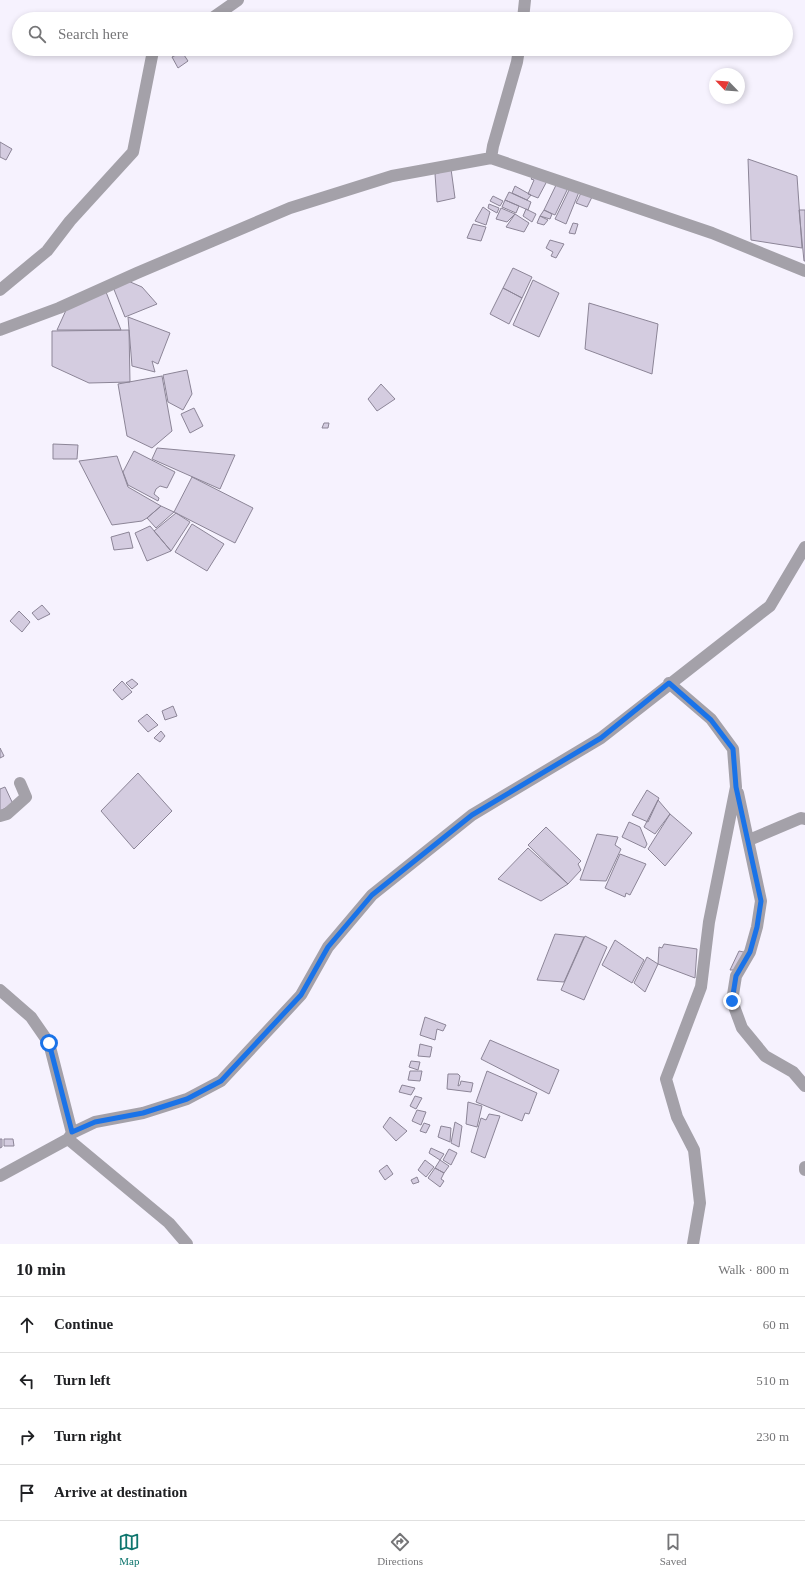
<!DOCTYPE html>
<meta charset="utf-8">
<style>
body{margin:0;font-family:"Times New Roman",serif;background:#f2f2f2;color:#202124}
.compass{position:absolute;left:709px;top:68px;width:36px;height:36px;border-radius:50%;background:#fff;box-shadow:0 2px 6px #0003;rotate:295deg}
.stop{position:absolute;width:12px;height:12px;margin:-9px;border:3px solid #1a73e8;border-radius:50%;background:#fff}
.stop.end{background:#1a73e8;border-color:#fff;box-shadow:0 1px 4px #0008}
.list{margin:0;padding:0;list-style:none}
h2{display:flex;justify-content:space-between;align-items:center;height:52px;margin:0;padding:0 16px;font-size:17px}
h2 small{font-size:13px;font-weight:400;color:#757577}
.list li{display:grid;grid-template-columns:26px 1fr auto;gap:12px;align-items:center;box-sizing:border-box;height:56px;padding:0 16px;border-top:1px solid #e0e0e0}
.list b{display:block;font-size:15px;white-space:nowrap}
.list em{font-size:13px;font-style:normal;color:#757577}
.icon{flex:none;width:22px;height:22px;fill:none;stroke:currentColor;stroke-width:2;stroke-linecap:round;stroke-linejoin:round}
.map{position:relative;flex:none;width:805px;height:1244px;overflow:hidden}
.search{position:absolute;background:#fff;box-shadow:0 2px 6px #0003;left:12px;right:12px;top:12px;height:44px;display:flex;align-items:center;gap:10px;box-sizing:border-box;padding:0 14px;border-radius:22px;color:#757577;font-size:15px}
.sheet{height:276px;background:#fff}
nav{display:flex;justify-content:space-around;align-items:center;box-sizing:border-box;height:56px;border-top:1px solid #e0e0e0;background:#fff;font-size:11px;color:#757577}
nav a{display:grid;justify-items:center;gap:2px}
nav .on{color:#0f766e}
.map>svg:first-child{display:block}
.building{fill:#d4cce0;stroke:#8c8597}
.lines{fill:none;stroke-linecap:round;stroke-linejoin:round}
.minor{stroke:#a4a1a9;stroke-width:12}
.route{stroke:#1a73e8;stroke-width:5}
</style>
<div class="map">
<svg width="805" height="1244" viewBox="0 0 805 1244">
<rect width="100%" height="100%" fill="#f6f2fe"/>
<path class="building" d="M182 52 188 61 178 68 172 57Z
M0 142 12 149 6 160 0 157Z
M748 159 797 176 802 248 751 240Z
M451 169 455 198 437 202 435 174Z
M534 175 547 181 538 198 528 194 534 180 531 179Z
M557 183 568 188 555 215 544 210Z
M515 186 531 195 527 200 512 193Z
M570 188 579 192 566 224 555 219Z
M582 191 593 195 587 207 576 203Z
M509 192 531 202 528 210 505 200Z
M493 196 503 201 500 206 490 201Z
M505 200 519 206 516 213 502 207Z
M489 204 499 208 497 213 488 208Z
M483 207 490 212 486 225 475 221Z
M501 208 515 214 507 222 496 219Z
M526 209 536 214 532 222 523 216Z
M544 210 552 214 550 219 540 216Z
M799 210H805V261H804Z
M515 214 529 223 524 232 506 227Z
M540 216 548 220 544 225 537 223Z
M573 223 578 224 575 234 569 233Z
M473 224 486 227 481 241 467 238Z
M550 240 564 244 556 258 551 256 553 252 546 248Z
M513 268 532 277 522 298 503 288Z
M533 280 559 293 539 337 513 325Z
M128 281 142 287 157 304 125 317 113 287Z
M503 288 522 298 509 324 490 314Z
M106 292 121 330H57L67 308Z
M589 303 658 324 652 374 585 349Z
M128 317 170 333 158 364 152 361 155 372 132 366Z
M129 330 130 382 89 383 52 366V331Z
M187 370 192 394 183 410 168 402 163 375Z
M162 376 172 431 152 448 127 436 118 384Z
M381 384 395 399 377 411 368 399Z
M194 408 203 426 190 433 181 414Z
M324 423H329L328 428H322Z
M53 444 78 445 77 459H53Z
M157 448 235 455 220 489 152 459Z
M134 451 175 472 167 488 160 486 156 489 154 494 159 498 158 501 128 485 123 472Z
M117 456 128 487 161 506 147 518 142 521 112 525 79 461Z
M192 477 253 508 235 543 174 512Z
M161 506 174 512 156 528 147 518Z
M176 513 190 522 171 551 154 531Z
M192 524 224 544 207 571 175 552Z
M150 526 171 551 147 561 135 533Z
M129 532 133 548 114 550 111 537Z
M42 605 50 614 38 620 32 613Z
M19 611 30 622 22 632 10 621Z
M132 679 138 684 132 689 126 683Z
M122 681 132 692 122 700 113 690Z
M173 706 177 716 165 720 162 711Z
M147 714 158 725 148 732 138 721Z
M161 731 165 736 160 742 154 738Z
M0 748 4 756 0 758Z
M138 773 172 811 134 849 101 811Z
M5 787 13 804 0 811V789Z
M647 790 659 798 648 822 632 815Z
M658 800 670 814 655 834 644 827Z
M670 814 692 833 665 866 648 849Z
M629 822 640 827 647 844 645 848 622 837Z
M546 827 581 861 578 864 581 870 568 884 528 845Z
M597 834 618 837 615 845 621 849 606 881 580 880Z
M528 848 568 884 541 901 498 879Z
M620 854 646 864 630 895 626 893 625 897 605 888Z
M555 934 584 937 564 982 537 980Z
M585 936 607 947 584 1000 561 990Z
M615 940 644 960 632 983 602 965Z
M664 944 697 949 695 978 658 964 659 947 662 948Z
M739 951 748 953 738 970H730Z
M647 957 658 964 645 992 634 983Z
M425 1017 446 1025 443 1031 437 1029 435 1040 420 1035Z
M490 1040 559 1070 549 1094 481 1059Z
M420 1044 432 1047 430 1057 418 1056Z
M411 1061 420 1062 418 1070 409 1067Z
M410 1071H422L420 1081 408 1080Z
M487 1071 537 1093 529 1114 525 1113 522 1121 476 1102Z
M448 1074H458L460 1076 458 1086 460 1085 461 1081 473 1083 471 1092 447 1089Z
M402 1085 415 1088 411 1095 399 1092Z
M415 1096 422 1098 416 1109 410 1106Z
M468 1102 482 1106 477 1127 466 1124Z
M417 1110 426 1112 421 1125 412 1121Z
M489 1114 500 1116 485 1158 471 1152 481 1118 486 1120Z
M390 1117 407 1131 396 1141 383 1127Z
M455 1122 462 1126 459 1147 451 1143Z
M424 1123 430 1125 426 1133 420 1131Z
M441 1126 451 1128 450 1142 438 1137Z
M0 1139H2V1147L0 1148Z
M4 1139H13L14 1146H4Z
M431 1148 444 1154 440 1160 429 1153Z
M449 1149 457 1153 451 1165 443 1160Z
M425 1160 434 1167 426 1177 418 1170Z
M440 1160 449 1166 444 1173 435 1168Z
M387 1165 393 1174 385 1180 379 1171Z
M435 1168 444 1173 441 1179 444 1181 440 1187 428 1178Z
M417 1177 419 1182 413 1184 411 1180Z"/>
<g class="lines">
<path class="minor" d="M211 19 238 0
M523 19 525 0
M491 158 493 146 517 62 519 49
M0 290 47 251 70 221 133 152 153 51 158 49
M0 330 59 308 137 273 290 208 392 176 491 158 712 233 805 271
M669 683 711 719 733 749 736 787 709 922 701 987 666 1079 677 1117 694 1150 700 1203 693 1244
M738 793 761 901 757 927 750 952 736 976 732 1001 742 1028 765 1056 793 1072 805 1086
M0 816 7 814 26 797 20 783
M749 840 801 818 805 819
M0 990 31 1017 49 1043 72 1133 95 1122 143 1113 187 1099 221 1081 301 995 328 947 372 895 472 815 601 738 770 606 805 547
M72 1133 68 1139 169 1223 187 1244
M805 1167V1170
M0 1176 68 1139"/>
</g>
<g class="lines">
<path class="route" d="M49 1043 72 1132 95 1122 143 1113 187 1099 221 1081 301 995 328 947 372 895 472 815 601 738 669 683 711 720 733 749 736 787 761 901 757 927 750 952 736 976 732 1001"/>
</g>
</svg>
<svg class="compass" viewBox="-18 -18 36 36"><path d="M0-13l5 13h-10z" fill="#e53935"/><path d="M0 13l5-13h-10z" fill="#757577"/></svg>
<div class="stop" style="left:49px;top:1043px"></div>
<div class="stop end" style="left:732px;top:1001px"></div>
<div class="search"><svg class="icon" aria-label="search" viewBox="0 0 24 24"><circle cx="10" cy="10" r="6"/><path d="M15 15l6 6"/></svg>Search here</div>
</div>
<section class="sheet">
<h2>10 min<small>Walk · 800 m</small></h2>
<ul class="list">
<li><svg class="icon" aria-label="ahead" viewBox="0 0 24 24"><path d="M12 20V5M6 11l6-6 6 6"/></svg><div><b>Continue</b></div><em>60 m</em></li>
<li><svg class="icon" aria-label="left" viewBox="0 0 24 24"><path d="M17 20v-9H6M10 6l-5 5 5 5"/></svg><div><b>Turn left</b></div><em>510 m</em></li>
<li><svg class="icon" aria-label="right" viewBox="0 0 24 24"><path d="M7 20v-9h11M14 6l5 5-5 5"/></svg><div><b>Turn right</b></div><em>230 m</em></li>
<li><svg class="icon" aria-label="arrive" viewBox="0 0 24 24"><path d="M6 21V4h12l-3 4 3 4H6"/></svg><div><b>Arrive at destination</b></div></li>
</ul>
</section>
<nav>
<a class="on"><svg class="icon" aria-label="map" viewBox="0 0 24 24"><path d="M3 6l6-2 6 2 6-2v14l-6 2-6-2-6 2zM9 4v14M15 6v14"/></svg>Map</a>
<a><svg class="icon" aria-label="directions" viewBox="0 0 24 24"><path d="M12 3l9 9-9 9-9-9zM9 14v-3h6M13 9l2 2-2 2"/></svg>Directions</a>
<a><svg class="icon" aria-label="saved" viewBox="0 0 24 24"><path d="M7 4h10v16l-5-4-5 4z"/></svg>Saved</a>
</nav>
